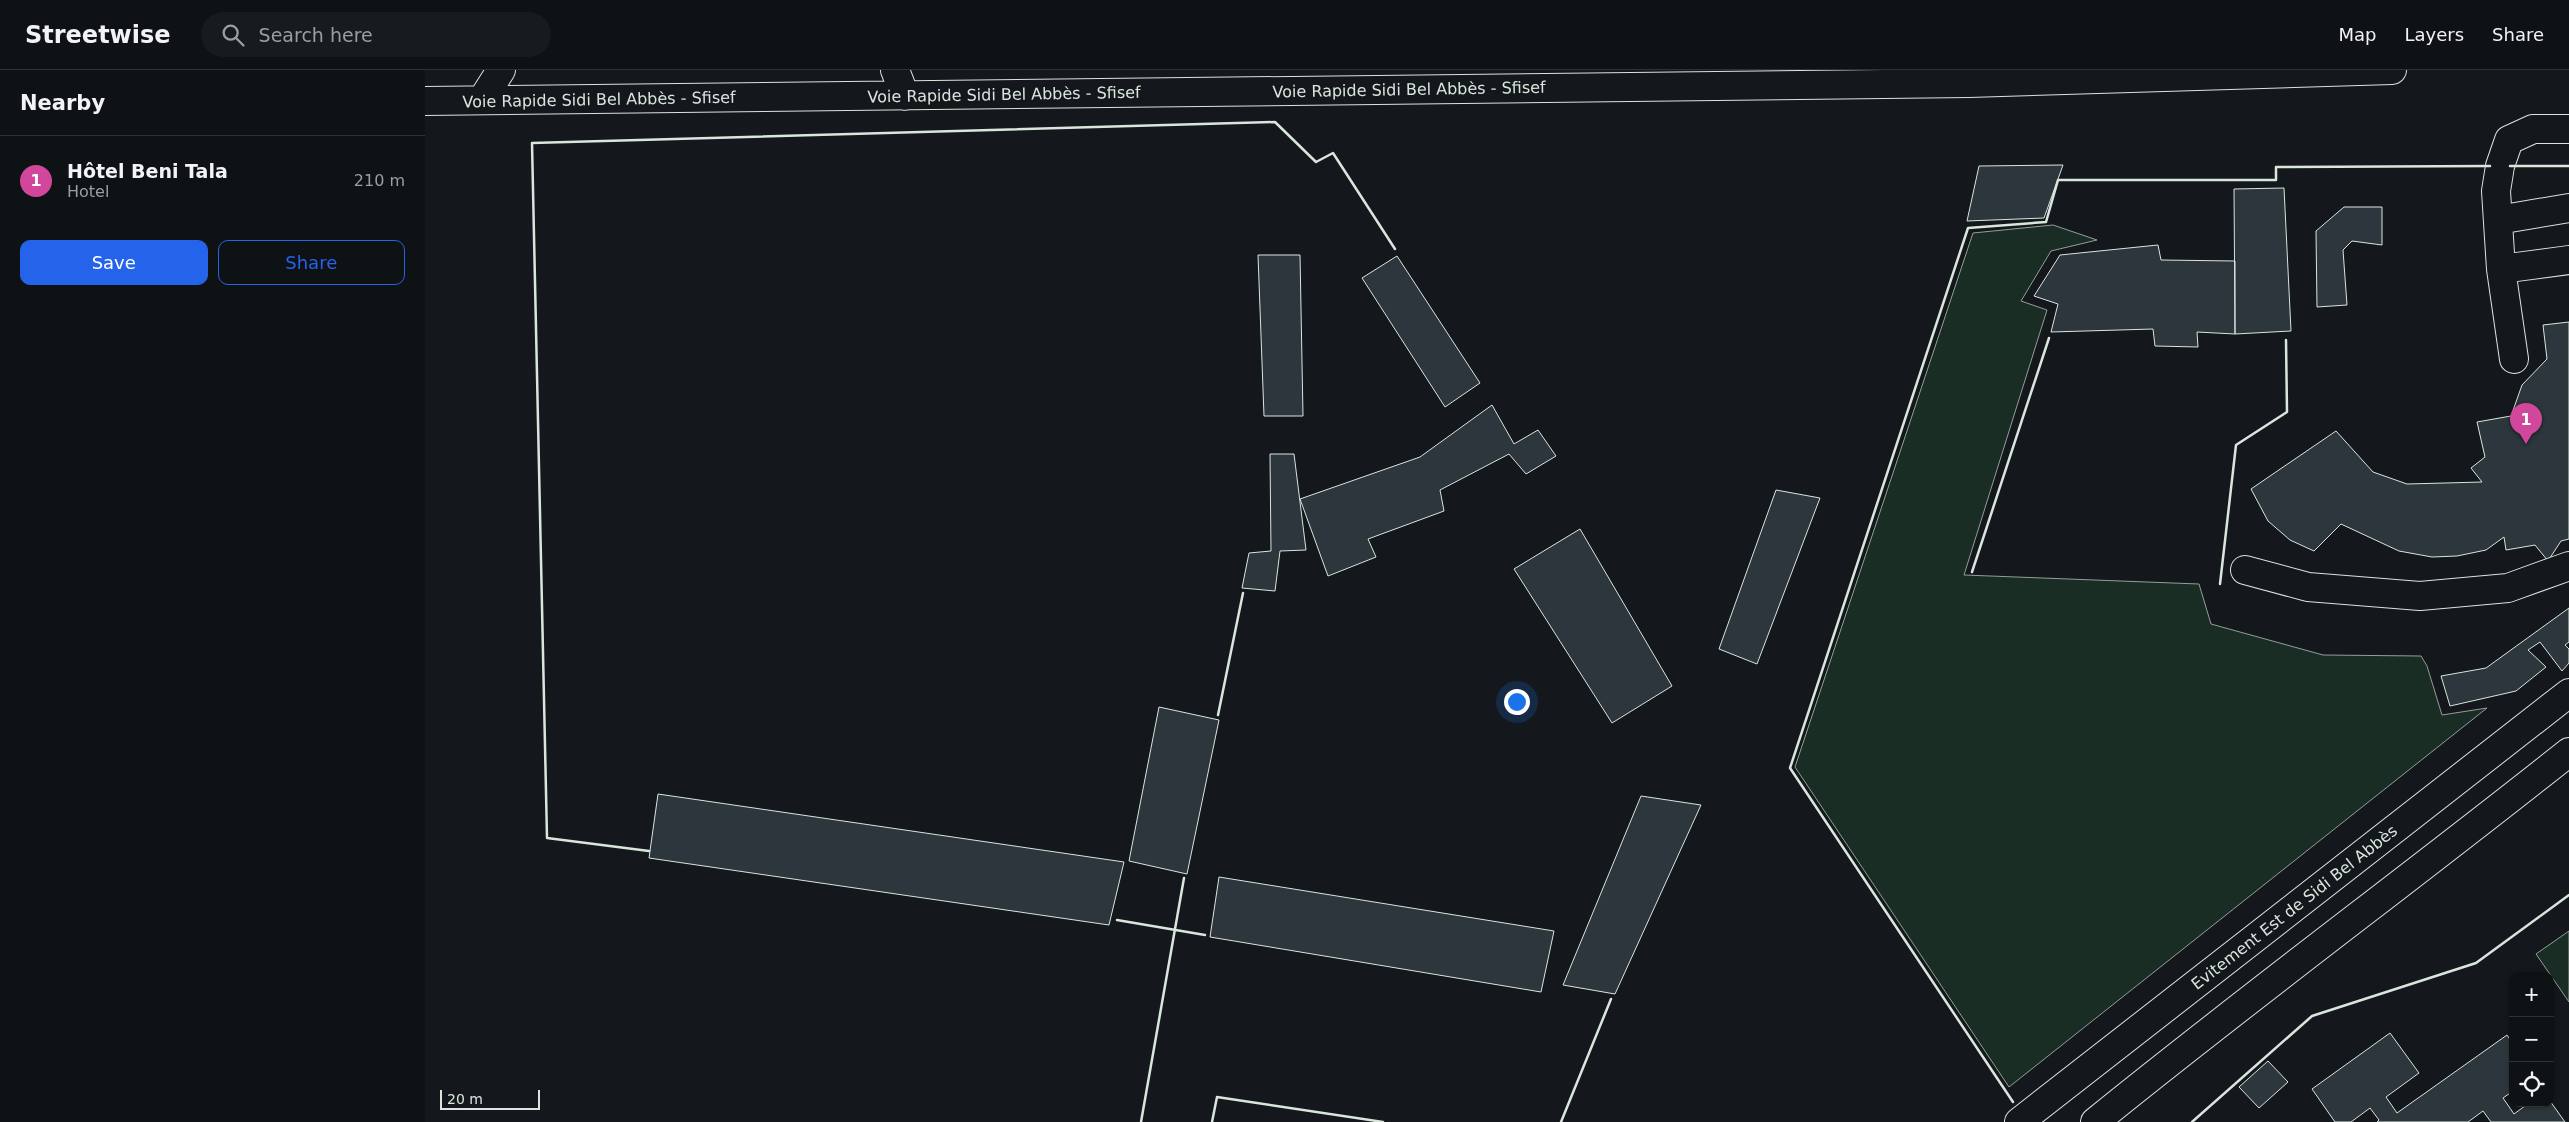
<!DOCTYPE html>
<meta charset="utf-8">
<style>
body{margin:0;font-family:"DejaVu Sans",sans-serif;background:#181b1e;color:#f1f3f6}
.controls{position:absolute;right:15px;bottom:15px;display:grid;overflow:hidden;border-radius:10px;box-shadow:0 1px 4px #0004}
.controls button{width:45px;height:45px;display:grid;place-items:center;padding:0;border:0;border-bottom:1px solid #2f3234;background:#0f1215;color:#f1f3f6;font:25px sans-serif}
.scale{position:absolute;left:15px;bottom:12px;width:100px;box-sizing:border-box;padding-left:5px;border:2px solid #d8e6dc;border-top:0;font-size:14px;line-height:18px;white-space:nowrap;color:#d8e6dc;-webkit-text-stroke:4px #14181c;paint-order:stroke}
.you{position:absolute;left:1091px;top:631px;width:18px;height:18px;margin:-12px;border:4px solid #fff;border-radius:50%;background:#1a73e8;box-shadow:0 0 0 8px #1a73e833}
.badge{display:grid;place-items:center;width:32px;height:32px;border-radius:50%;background:#2563eb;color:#fff;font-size:16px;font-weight:700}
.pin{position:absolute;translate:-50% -41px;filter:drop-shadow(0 1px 2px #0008)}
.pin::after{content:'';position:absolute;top:26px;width:18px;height:15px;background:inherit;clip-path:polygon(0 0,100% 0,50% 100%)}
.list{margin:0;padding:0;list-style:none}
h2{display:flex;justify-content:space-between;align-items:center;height:65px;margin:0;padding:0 20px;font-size:21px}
h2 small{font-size:16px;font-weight:400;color:#9b9ea0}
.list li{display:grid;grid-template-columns:32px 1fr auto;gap:15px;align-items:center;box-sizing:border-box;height:90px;padding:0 20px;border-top:1px solid #2f3234}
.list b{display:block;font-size:19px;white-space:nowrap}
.list p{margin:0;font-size:16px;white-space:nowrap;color:#9b9ea0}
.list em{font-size:16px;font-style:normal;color:#9b9ea0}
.actions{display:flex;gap:10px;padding:15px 20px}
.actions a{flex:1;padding:11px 0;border:1px solid #2563eb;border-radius:10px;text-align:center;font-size:18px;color:#2563eb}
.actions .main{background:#2563eb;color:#fff}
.icon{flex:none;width:28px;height:28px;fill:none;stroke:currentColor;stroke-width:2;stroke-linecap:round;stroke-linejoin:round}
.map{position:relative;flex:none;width:2144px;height:1052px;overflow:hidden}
header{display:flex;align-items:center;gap:30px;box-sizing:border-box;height:70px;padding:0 25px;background:#0f1215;border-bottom:1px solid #2f3234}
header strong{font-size:24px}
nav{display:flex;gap:28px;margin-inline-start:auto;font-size:18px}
.search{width:350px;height:45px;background:#181b1e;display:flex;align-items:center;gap:12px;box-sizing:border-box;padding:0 18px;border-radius:28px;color:#9b9ea0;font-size:19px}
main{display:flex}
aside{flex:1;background:#0f1215}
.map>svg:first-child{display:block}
.green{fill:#1a2d24;stroke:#939e99}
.building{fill:#2c363c;stroke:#d8e6dc}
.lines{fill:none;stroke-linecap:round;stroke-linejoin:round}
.minor-casing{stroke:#d8e6dc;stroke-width:30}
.highway-casing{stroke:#d8e6dc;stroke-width:30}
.minor{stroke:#14181c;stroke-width:28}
.highway{stroke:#14181c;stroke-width:28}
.wall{stroke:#d8e6dc;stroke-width:2.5}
.labels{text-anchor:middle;stroke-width:4;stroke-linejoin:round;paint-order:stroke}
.street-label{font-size:16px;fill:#d8e6dc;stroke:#14181c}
</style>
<header>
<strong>Streetwise</strong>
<div class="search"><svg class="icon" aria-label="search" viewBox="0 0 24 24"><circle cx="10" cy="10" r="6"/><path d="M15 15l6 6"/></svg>Search here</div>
<nav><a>Map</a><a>Layers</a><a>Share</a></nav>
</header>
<main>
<aside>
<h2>Nearby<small></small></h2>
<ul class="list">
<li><span class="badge" style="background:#d1479c">1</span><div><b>Hôtel Beni Tala</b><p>Hotel</p></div><em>210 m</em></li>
</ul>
<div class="actions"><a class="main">Save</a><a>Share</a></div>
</aside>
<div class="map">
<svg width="2144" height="1052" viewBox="0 0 2144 1052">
<rect width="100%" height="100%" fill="#14181c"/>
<path class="green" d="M1628 155 1672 170 1626 181 1596 231 1622 240 1539 505 1774 514 1786 554 1898 585 1996 586 2002 596 2017 645 2062 638 1584 1017 1370 697 1548 163Z
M2144 861V932L2111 884Z"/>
<path class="building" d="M1638 95 1619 148 1542 151 1554 96Z
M1859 118 1866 261 1810 264 1809 119Z
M1919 137H1957V175L1927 171 1918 180 1922 235 1892 237 1891 161Z
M1733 175 1736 190 1810 191V264L1772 262 1773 277 1730 276 1728 259 1626 262 1633 234 1609 226 1635 185Z
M833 185H875L878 346H839Z
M972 186 1055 313 1020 337 937 208Z
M2144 252V469L2136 471 2123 491 2110 475 2081 480 2079 467 2061 480 2032 486 2007 487 1974 481 1916 454 1889 481 1865 470 1843 451 1826 419 1911 361 1948 402 1982 414 2057 412 2046 398 2060 387 2052 352 2086 346 2097 315 2122 289 2118 255Z
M1067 335 1089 374 1113 360 1131 386 1101 404 1084 384 1015 420 1019 441 943 469 951 487 903 506 875 429 995 387Z
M845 384H869L881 480 855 481 850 521 817 518 824 483 846 481Z
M1351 420 1395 428 1332 594 1294 579Z
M1155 459 1247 616 1187 653 1089 499Z
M2144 538V572L2140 575 2144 579V593L2137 601 2115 572 2103 580 2121 597 2091 621 2025 636 2016 606 2061 598Z
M734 637 794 650 762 804 704 791Z
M233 724 699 792 684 855 224 788Z
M1216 726 1276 735 1190 924 1138 915Z
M794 807 1129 861 1116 922 785 867Z
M1965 963 1994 1003 1961 1027 1972 1043 2082 965 2088 974V1021L2078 1028 2089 1044 2104 1033H2125V1031L2140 1052H2066L2058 1041 2043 1052H1952L1954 1050 1945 1038 1926 1052H1910L1887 1019Z
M1843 991 1863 1012 1834 1038 1814 1017Z"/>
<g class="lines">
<g class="minor-casing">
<path id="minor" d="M2073 150 2144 138
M2076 199 2144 190
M2089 289 2076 199 2071 121 2075 96 2084 70 2108 59H2144
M1820 500 1883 517 1995 526 2083 518 2144 496"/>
</g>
<g class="highway-casing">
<path id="highway" d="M470 0 480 26
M57 30 76 0
M0 31 1544 13 1967 0
M1594 1052 2144 623
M1670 1052C1825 926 1987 807 2144 682"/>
</g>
<use href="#minor" class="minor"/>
<use href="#highway" class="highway"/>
<path class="wall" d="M2085 96H2144
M1547 502 1624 268
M1795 514 1811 375 1862 342 1861 270
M793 645 818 523
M224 781 122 768 107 73 850 52 891 92 908 83 970 179
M692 850 780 865
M1588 1032 1365 698 1543 158 1621 152 1633 110H1851V97L2065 96
M716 1052 759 808
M787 1052 792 1027 958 1052
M1136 1052 1186 929
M1767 1052 1887 946 2051 893 2144 825"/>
</g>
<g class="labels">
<g class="street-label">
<text transform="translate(984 19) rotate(-1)" y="6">Voie Rapide Sidi Bel Abbès - Sfisef</text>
<text transform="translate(579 24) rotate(-1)" y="6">Voie Rapide Sidi Bel Abbès - Sfisef</text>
<text transform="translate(174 29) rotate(-1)" y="6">Voie Rapide Sidi Bel Abbès - Sfisef</text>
<text transform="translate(1869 837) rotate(-38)" y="6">Evitement Est de Sidi Bel Abbès</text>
</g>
</g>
</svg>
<div class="controls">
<button>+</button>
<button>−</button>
<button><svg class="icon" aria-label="locate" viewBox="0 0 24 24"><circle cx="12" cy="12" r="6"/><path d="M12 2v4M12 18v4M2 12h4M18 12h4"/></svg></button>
</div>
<div class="scale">20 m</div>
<div class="you"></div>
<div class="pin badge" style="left:2101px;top:374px;background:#d1479c">1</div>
</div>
</main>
